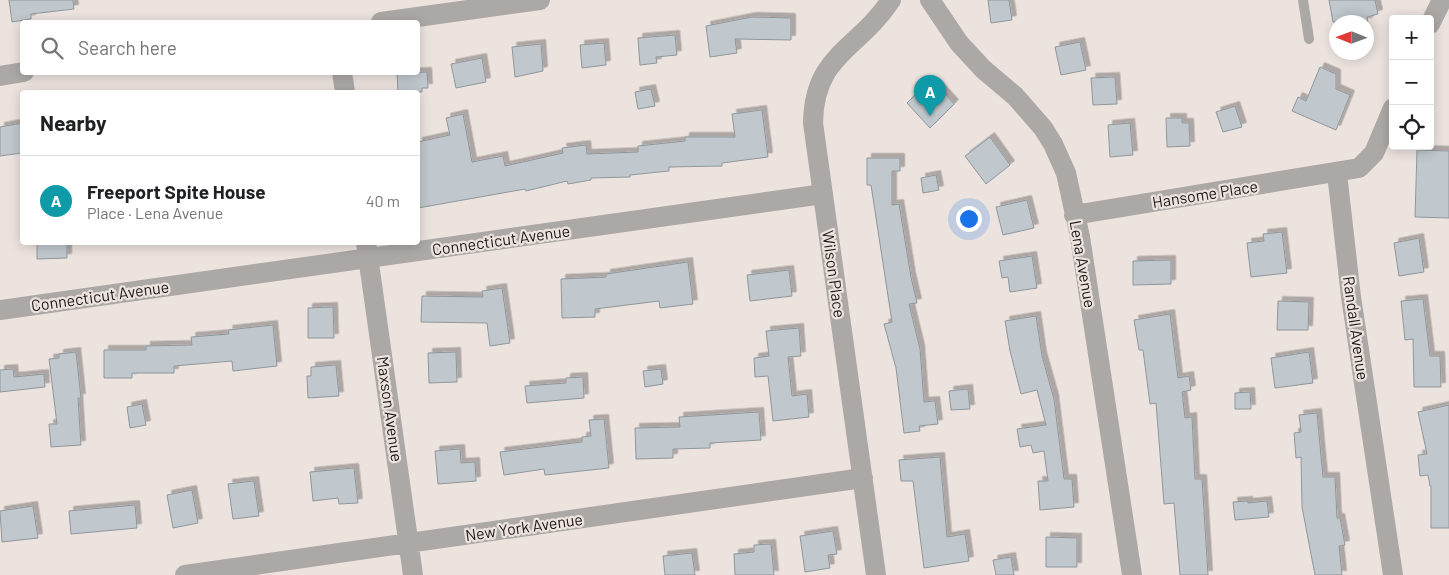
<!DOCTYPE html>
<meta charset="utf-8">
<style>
body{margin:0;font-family:Barlow,sans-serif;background:#f2f2f2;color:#202124}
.controls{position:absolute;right:15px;top:15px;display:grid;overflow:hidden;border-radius:5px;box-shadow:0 2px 12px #0003}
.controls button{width:45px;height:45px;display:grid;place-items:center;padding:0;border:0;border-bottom:1px solid #e0e0e0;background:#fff;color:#202124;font:25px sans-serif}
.compass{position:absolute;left:1329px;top:15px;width:45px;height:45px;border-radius:50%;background:#fff;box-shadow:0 2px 12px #0003;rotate:271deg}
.you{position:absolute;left:968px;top:218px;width:18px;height:18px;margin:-12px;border:4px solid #fff;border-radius:50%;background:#1a73e8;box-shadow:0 0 0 8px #1a73e833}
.badge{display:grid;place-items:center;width:32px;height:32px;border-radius:50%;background:#306a83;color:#fff;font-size:16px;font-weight:700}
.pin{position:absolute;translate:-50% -41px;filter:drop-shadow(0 1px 2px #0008)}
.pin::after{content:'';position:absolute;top:26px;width:18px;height:15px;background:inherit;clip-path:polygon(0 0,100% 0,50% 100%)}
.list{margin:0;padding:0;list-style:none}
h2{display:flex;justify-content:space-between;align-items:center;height:65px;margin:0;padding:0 20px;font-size:21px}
h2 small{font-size:16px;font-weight:400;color:#757577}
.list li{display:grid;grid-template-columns:32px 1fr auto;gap:15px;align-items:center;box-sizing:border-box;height:90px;padding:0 20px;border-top:1px solid #e0e0e0}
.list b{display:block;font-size:19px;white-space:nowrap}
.list p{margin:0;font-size:16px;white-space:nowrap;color:#757577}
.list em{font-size:16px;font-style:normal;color:#757577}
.icon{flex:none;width:28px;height:28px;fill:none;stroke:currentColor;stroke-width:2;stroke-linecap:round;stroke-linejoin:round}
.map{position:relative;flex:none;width:1449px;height:575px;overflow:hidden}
.search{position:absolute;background:#fff;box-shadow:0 2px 12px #0003;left:20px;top:20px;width:400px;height:55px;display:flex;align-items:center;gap:12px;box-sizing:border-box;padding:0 18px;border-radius:5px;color:#757577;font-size:19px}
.panel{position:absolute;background:#fff;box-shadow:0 2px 12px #0003;left:20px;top:90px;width:400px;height:155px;border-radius:5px}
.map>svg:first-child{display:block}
.building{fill:#c0c8cd;stroke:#8f979b;filter:url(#shadow)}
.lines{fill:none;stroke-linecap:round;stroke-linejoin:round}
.service{stroke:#aca8a6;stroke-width:10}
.minor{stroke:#aca8a6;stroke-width:20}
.labels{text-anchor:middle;stroke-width:4.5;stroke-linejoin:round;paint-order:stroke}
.street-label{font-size:16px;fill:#1b1817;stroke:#ece3df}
</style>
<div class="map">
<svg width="1449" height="575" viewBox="0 0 1449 575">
<defs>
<filter id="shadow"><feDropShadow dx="4.5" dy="-4.5" stdDeviation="0" flood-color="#0004"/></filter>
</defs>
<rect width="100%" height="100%" fill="#ece3df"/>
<path class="building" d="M9 0H73L74 9 31 14V19L12 22Z
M988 0H1009L1012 20 991 23Z
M1329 0H1375L1378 14 1367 17 1368 22H1333Z
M752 17 791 18V40L735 39 737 53 710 57 706 26Z
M675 35 677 55 656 57 657 63 640 65 638 38Z
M1080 42 1086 70 1061 75 1055 47Z
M604 43 606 65 582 68 580 45Z
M541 44 543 71 515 77 512 47Z
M482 58 486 82 456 88 451 64Z
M1320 67 1336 74V89L1350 95 1336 130 1292 111 1298 97 1306 101Z
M427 72 428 88H422V92H398L397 73Z
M1115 77 1117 104 1093 105 1091 78Z
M935 83 954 104 930 128 907 103 919 91 922 95Z
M651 89 655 106 638 109 635 92Z
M1235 106 1242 127 1223 132 1216 112Z
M762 110 768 157 722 163V166L669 167V171L630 175V177L591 178V180L568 184 567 181 526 191 525 189 418 208V142L450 135 446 118 463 114 472 162 503 156 505 166 563 153 562 148 586 145 587 154 638 152V146L685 141V137H735L732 114Z
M1166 118H1182V123H1189L1190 146 1167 147Z
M22 123V153L0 156V127Z
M1130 123 1133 155 1110 157 1108 125Z
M990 137 1010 165 986 184 965 156Z
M1417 150 1449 151V218L1415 217Z
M867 158H900V171H892V205L899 204 911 277 917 303 909 304 920 349 924 402 935 401 938 424 919 426 920 431 904 433 896 368 884 324 892 322 871 185H867Z
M936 175 939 190 923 193 921 178Z
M1027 200 1034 228 1003 235 996 207Z
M1282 232 1287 273 1251 277 1247 243 1264 241 1263 234Z
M1419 238 1424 272 1399 276 1394 243Z
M37 242H67V258L37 259Z
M1032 256 1037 288 1010 292 1008 277 1002 278 999 261Z
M1171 260V284L1133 285V261Z
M688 262 693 304 660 308 659 301 595 309V317L562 318 561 279 606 277V274Z
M789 270 792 296 750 301 747 275Z
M502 288 510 343 490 346 487 323 421 322 422 296 483 297 482 291Z
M1423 299 1430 356H1440L1441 387H1414L1413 339 1405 340 1401 301Z
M1278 301 1309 302 1308 330H1277Z
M333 307 334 338H308V308Z
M1170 314 1178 378 1189 376 1191 390 1182 392 1185 418 1192 417 1195 479H1202L1208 575H1180L1174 503 1164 504 1156 403 1150 404 1143 350H1139L1134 320Z
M1036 316 1042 356 1054 399 1064 479H1072L1074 507 1040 510 1038 481H1048L1044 451 1033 453 1031 445 1020 447 1017 429 1046 425 1037 390 1021 394 1010 351 1005 321Z
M273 325 277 366 233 371 232 361 174 366V373H132V378H104V350H146V346L192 345 191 337 229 334 228 330Z
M799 328 801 356 788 357 792 396 807 394 809 417 773 421 768 376 755 377 754 358 769 356 766 331Z
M76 352 81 398H78L81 445 51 447 49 424H57L49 359 59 358V354Z
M456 352 457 382 429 383 428 353Z
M1309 352 1313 383 1275 388 1271 358Z
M336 365 339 396 308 398 307 376H311V367Z
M13 369 14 377 44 374 45 387 0 392V370Z
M661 369 663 384 645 387 643 371Z
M583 377 584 398 527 403 525 386 566 383V378Z
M968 389 970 409 951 410 949 391Z
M1250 392 1251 409H1235V393Z
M142 404 146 425 130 428 127 407Z
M1449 405V528H1431V486H1430L1428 475 1420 476 1418 455 1427 454 1418 412Z
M759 412 761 440 710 443V448L673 449V458L636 459 635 428 680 427 679 417Z
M1317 413 1323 477H1335L1337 518H1340L1345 545 1339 546 1342 575H1315L1302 507 1301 457 1296 458 1294 433 1301 432 1299 415Z
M604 419 609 468 545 475 544 469 504 475 500 452 582 442V437L591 436 589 420Z
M460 449 461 463 475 462 476 481 438 484 435 451Z
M940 457 947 537 965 534 969 561 924 568 913 481H901L899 460Z
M354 468 358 503 339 504 338 498 313 501 310 472Z
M254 481 259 516 233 519 228 484Z
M192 490 198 523 173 528 167 495Z
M1248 501V503L1267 501 1269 517 1235 520 1233 502Z
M135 505 137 528 71 534 69 511Z
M33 506 38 538 2 542 0 511Z
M833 531 837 554 828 555 830 568 805 572 800 536Z
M1046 537 1077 538V567H1046Z
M771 544 774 575H735L734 554 754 552V545Z
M692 553 695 575H665L663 556Z
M1011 557 1014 575H996L993 560Z"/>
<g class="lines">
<path class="service" d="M1303 0 1309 39"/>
<path class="minor" d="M930 0 959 43 983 69 1015 96 1043 128 1053 144 1066 173 1080 237 1132 575
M381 22 540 0
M1430 24 1442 0
M342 72 345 92
M0 76 24 72
M1337 173 1351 297 1393 575
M1074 215 1359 168 1374 153 1393 108
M366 242 413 575
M0 310 823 194
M185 575 863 478
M876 575 813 123C814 54 858 50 891 0"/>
</g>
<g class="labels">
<g class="street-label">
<text transform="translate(1205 194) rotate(-9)" y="6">Hansome Place</text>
<text transform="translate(501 240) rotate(-8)" y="6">Connecticut Avenue</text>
<text transform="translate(1083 264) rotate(80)" y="6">Lena Avenue</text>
<text transform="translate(834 274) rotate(82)" y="6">Wilson Place</text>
<text transform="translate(100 296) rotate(-8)" y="6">Connecticut Avenue</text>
<text transform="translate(1356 328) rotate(82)" y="6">Randall Avenue</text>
<text transform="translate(390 409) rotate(82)" y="6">Maxson Avenue</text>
<text transform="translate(524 527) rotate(-8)" y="6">New York Avenue</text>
</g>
</g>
</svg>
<div class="controls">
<button>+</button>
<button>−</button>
<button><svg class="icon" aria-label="locate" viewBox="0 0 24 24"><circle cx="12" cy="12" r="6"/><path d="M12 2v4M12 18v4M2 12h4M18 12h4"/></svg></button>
</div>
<svg class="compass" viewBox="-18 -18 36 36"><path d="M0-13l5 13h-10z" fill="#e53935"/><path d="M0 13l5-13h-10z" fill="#757577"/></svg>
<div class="you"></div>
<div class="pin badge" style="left:930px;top:116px;background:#0f9aa8">A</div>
<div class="search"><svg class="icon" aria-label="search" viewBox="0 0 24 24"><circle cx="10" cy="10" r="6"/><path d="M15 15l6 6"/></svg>Search here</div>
<section class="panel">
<h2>Nearby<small></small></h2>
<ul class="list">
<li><span class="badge" style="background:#0f9aa8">A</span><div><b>Freeport Spite House</b><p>Place · Lena Avenue</p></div><em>40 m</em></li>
</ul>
</section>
</div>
